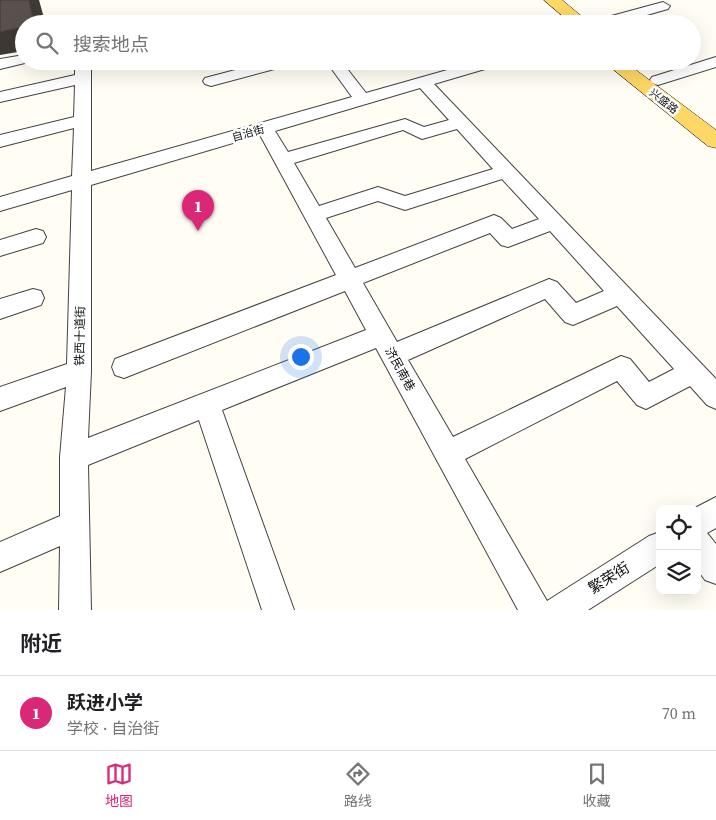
<!DOCTYPE html>
<html lang="zh">
<meta charset="utf-8">
<style>
body{margin:0;font-family:"Source Serif 4","Noto Sans SC",serif;background:#f6f6f6;color:#202124}
.controls{position:absolute;right:15px;bottom:15px;display:grid;overflow:hidden;border-radius:10px;box-shadow:0 5px 20px #0002}
.controls button{width:45px;height:45px;display:grid;place-items:center;padding:0;border:0;border-bottom:1px solid #e0e0e0;background:#fff;color:#202124;font:25px sans-serif}
.you{position:absolute;left:300px;top:356px;width:18px;height:18px;margin:-12px;border:4px solid #fff;border-radius:50%;background:#1a73e8;box-shadow:0 0 0 8px #1a73e833}
.badge{display:grid;place-items:center;width:32px;height:32px;border-radius:50%;background:#db2777;color:#fff;font-size:16px;font-weight:700}
.pin{position:absolute;translate:-50% -41px;filter:drop-shadow(0 1px 2px #0008)}
.pin::after{content:'';position:absolute;top:26px;width:18px;height:15px;background:inherit;clip-path:polygon(0 0,100% 0,50% 100%)}
.list{margin:0;padding:0;list-style:none}
h2{display:flex;justify-content:space-between;align-items:center;height:65px;margin:0;padding:0 20px;font-size:21px}
h2 small{font-size:16px;font-weight:400;color:#757577}
.list li{display:grid;grid-template-columns:32px 1fr auto;gap:15px;align-items:center;box-sizing:border-box;height:75px;padding:0 20px;border-top:1px solid #e0e0e0}
.list b{display:block;font-size:19px;white-space:nowrap}
.list p{margin:0;font-size:16px;white-space:nowrap;color:#757577}
.list em{font-size:16px;font-style:normal;color:#757577}
.icon{flex:none;width:28px;height:28px;fill:none;stroke:currentColor;stroke-width:2;stroke-linecap:round;stroke-linejoin:round}
.map{position:relative;flex:none;width:716px;height:610px;overflow:hidden}
.search{position:absolute;background:#fff;box-shadow:0 5px 20px #0002;left:15px;right:15px;top:15px;height:55px;display:flex;align-items:center;gap:12px;box-sizing:border-box;padding:0 18px;border-radius:28px;color:#757577;font-size:19px}
.sheet{height:140px;background:#fff}
nav{display:flex;justify-content:space-around;align-items:center;box-sizing:border-box;height:70px;border-top:1px solid #e0e0e0;background:#fff;font-size:14px;color:#757577}
nav a{display:grid;justify-items:center;gap:2px}
nav .on{color:#db2777}
.map>svg:first-child{display:block}
.lines{fill:none;stroke-linecap:round;stroke-linejoin:round}
.minor-casing{stroke:#434343;stroke-width:2}
.major-casing{stroke:#212121;stroke-width:1}
.minor{fill:#fff;fill-rule:evenodd}
.major{fill:#fdd866;fill-rule:evenodd}
.shaded-wall{fill:#3f3935}
.building{fill:#5a514c;stroke:#3f3935}
.labels{text-anchor:middle;stroke-width:5;stroke-linejoin:round;paint-order:stroke}
.far-street-label{font-size:11px;fill:#101010;stroke:#fff}
.street-label{font-size:12px;fill:#101010;stroke:#fff}
.near-street-label{font-size:15px;fill:#101010;stroke:#fff}
</style>
<div class="map">
<svg width="716" height="610" viewBox="0 0 716 610">
<rect width="100%" height="100%" fill="#fffdf4"/>
<g class="lines">
<g class="minor-casing">
<path id="minor" d="M663 2 670 6 668 9 615 24H591L593 21Z
M24 55V61L29 62 0 69V59Z
M716 57V67L658 85 652 83 650 80 652 77Z
M75 61H91V171L352 97 326 61H341L366 93 479 61H504L502 64 434 84 716 379V409L707 405 690 386 646 409 637 405 617 381 465 459 547 601 649 536 660 532V564L588 610H518L376 348 222 410 294 610H262L199 420 88 465 91 610H59L60 546 0 572V542L60 516V457L66 387 0 411V387L67 364 72 190 0 211V197L72 176 74 128 0 147V135L74 117 75 85 0 102V92L75 75ZM420 88 449 120 424 127 405 119 288 152 275 131ZM457 129 493 169 405 196 378 187 319 206 294 163 403 130 422 139ZM260 135 336 275 115 359 112 367 115 375 124 378 345 291 366 330 88 438 91 371V185ZM502 179 539 219 512 229 501 218 494 215 355 268 326 218 378 201 405 210ZM550 231 604 291 576 303 557 282 549 279 397 342 363 283 490 233 501 245 508 247ZM545 299 565 322 573 325 617 306 674 369 649 382 630 359 621 356 453 437 408 360Z
M269 61H295L293 64 211 86 205 84 203 81 205 78Z
M36 229 43 231 46 237 43 243 0 256V240Z
M33 289 41 291 44 298 41 305 0 319V299Z
M716 497V528L707 533 716 544V584L705 580 697 569V509H693Z"/>
</g>
<g class="major-casing">
<path id="major" d="M544 0H562L591 24H572Z
M603 61H624L716 130V148L708 146Z"/>
</g>
<use href="#minor" class="minor"/>
<use href="#major" class="major"/>
</g>
<path class="shaded-wall" d="M29 0H39L44 18 40 20 41 24H34Z
M24 27V51L0 55V32Z"/>
<path class="building" d="M0 0H29L34 24H24V27L0 32Z"/>
<g class="labels">
<g class="far-street-label">
<text transform="translate(664 101) rotate(38)" y="4">兴盛路</text>
<text transform="translate(248 133) rotate(-16)" y="4">自治街</text>
</g>
<g class="street-label">
<text transform="translate(80 336) rotate(-89)" y="4">铁西十道街</text>
<text transform="translate(400 369) rotate(61)" y="4">济民南巷</text>
</g>
<g class="near-street-label">
<text transform="translate(609 578) rotate(-32)" y="5">繁荣街</text>
</g>
</g>
</svg>
<div class="controls">
<button><svg class="icon" aria-label="locate" viewBox="0 0 24 24"><circle cx="12" cy="12" r="6"/><path d="M12 2v4M12 18v4M2 12h4M18 12h4"/></svg></button>
<button><svg class="icon" aria-label="layers" viewBox="0 0 24 24"><path d="M12 4l9 5-9 5-9-5zM3 14l9 5 9-5"/></svg></button>
</div>
<div class="you"></div>
<div class="pin badge" style="left:198px;top:231px">1</div>
<div class="search"><svg class="icon" aria-label="search" viewBox="0 0 24 24"><circle cx="10" cy="10" r="6"/><path d="M15 15l6 6"/></svg>搜索地点</div>
</div>
<section class="sheet">
<h2>附近<small></small></h2>
<ul class="list">
<li><span class="badge">1</span><div><b>跃进小学</b><p>学校 · 自治街</p></div><em>70 m</em></li>
</ul>
</section>
<nav>
<a class="on"><svg class="icon" aria-label="map" viewBox="0 0 24 24"><path d="M3 6l6-2 6 2 6-2v14l-6 2-6-2-6 2zM9 4v14M15 6v14"/></svg>地图</a>
<a><svg class="icon" aria-label="directions" viewBox="0 0 24 24"><path d="M12 3l9 9-9 9-9-9zM9 14v-3h6M13 9l2 2-2 2"/></svg>路线</a>
<a><svg class="icon" aria-label="saved" viewBox="0 0 24 24"><path d="M7 4h10v16l-5-4-5 4z"/></svg>收藏</a>
</nav>
